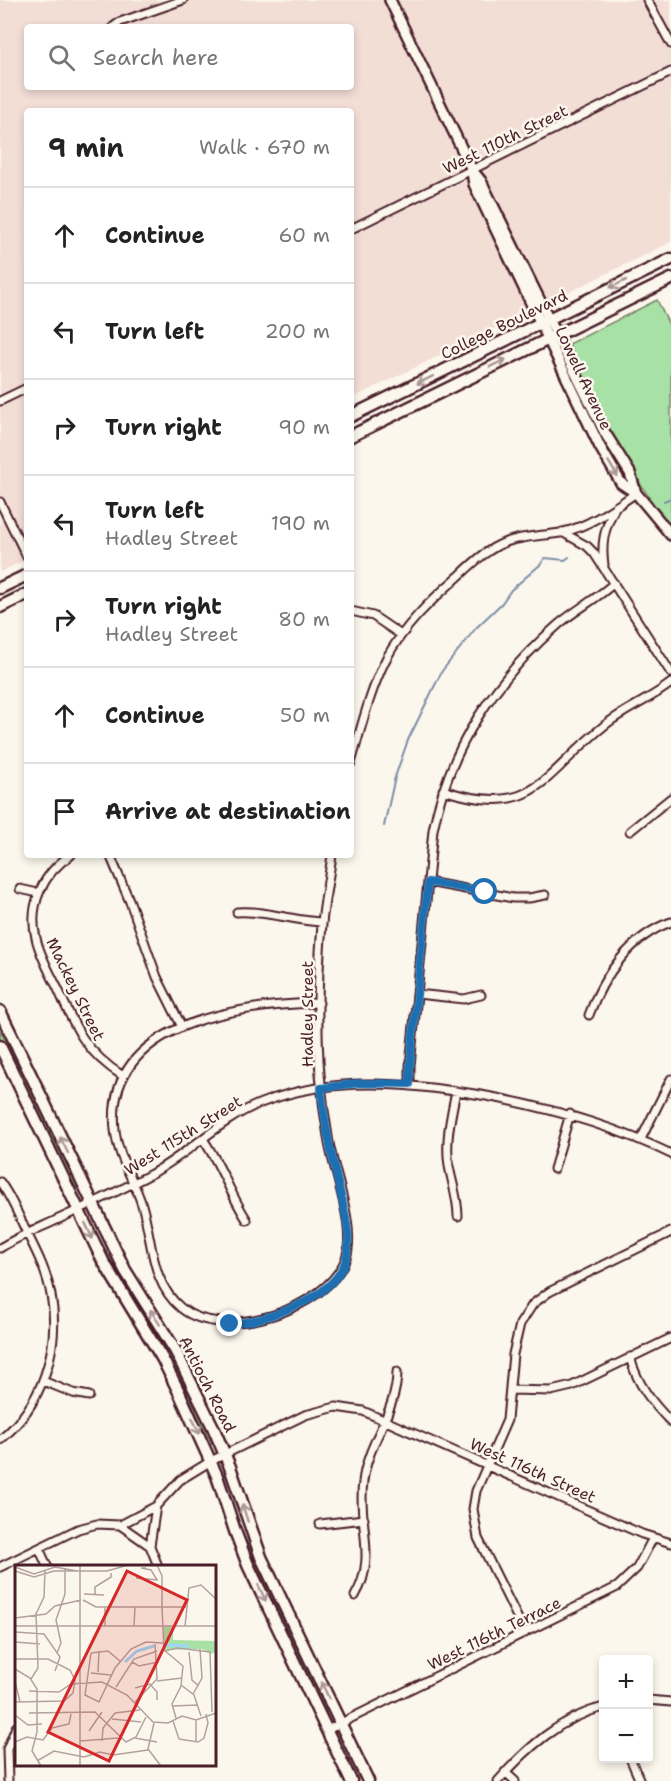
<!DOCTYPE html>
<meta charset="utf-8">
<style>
body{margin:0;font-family:"Shantell Sans",sans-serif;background:#f6f6f6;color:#222}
.controls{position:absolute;right:18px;bottom:18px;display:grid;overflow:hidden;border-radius:6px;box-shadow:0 3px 9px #0003}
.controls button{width:54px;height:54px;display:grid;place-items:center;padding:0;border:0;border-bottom:2px solid #e0e0e0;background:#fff;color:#222;font:30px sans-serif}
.stop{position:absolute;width:18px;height:18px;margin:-14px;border:4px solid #1f6fb2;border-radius:50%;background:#fff}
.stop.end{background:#1f6fb2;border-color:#fff;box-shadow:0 2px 6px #0008}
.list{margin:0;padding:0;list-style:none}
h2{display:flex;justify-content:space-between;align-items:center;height:78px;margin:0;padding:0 24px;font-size:26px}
h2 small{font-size:20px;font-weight:400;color:#767676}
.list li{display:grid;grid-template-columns:39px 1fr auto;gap:18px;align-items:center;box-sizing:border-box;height:96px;padding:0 24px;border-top:2px solid #e0e0e0}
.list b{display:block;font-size:22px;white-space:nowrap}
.list p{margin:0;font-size:20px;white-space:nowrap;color:#767676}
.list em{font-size:20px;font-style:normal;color:#767676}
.icon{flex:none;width:33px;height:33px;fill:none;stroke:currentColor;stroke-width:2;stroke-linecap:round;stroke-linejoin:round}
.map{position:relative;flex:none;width:671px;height:1781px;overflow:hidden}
.search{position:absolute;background:#fff;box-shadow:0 3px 9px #0003;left:24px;top:24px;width:330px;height:66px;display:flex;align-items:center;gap:15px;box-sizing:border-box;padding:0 21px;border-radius:6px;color:#767676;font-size:22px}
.panel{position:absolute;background:#fff;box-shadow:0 3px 9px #0003;left:24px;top:108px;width:330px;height:750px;border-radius:6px}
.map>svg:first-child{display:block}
.built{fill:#f3ded6;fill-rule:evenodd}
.green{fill:#a8e1a5;stroke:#798068;stroke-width:1.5}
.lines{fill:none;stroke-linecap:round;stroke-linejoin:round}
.stream{stroke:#7b8da8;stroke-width:2}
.minor-casing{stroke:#4a1f2b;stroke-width:11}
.tertiary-casing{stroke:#4a1f2b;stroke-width:14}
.secondary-casing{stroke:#4a1f2b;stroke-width:15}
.minor{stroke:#fbf7ec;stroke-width:7}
.tertiary{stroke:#fbf7ec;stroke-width:9}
.secondary{stroke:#fbf7ec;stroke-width:10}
.oneway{stroke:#ab9695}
.route{stroke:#1f6fb2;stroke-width:8}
.labels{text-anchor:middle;stroke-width:5;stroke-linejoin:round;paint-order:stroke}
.street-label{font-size:16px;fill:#4a1f2b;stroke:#fbf7ec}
.inset-river{fill:none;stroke:#9cd6fc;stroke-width:3}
.inset-road{fill:none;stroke:#b4a19f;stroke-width:1.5}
.view{fill:#d62828;fill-opacity:0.15;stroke:#d62828;stroke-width:3}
.inset-edge{fill:none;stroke:#4a1f2b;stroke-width:3}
</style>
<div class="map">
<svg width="671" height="1781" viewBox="0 0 671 1781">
<rect width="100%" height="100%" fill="#fbf7ec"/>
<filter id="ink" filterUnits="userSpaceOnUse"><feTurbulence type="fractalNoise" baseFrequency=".0167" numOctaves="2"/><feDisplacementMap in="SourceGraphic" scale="12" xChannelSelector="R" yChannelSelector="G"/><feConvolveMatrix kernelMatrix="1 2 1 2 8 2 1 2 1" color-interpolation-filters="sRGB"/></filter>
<g filter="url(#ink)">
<path class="built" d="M0 0H671V242L351 399V111H27V559L0 572ZM27 27H351V87H27Z"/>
<path class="green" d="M657 300 671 329V527C627 471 596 409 567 345Z
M0 1030C25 1082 59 1134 78 1188L77 1189 74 1185C50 1136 24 1088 0 1038Z
M91 1223 125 1285 145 1311 177 1364 214 1443 212 1444 182 1384 113 1272 90 1224Z
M223 1477 244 1536 327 1710 326 1711 322 1706C297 1651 264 1600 243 1544 235 1522 229 1500 221 1478Z"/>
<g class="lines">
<path class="stream" d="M664 501 671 498
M384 826 395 777 408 740 442 671 476 628 502 603 511 590 541 564 545 558 565 560 569 557"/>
<g class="minor-casing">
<path id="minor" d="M647 0 671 44
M113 27 120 22 183 0
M351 229 671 72
M0 401 27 388
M0 502 27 557
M562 532 587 546 594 553 671 673
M604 565C601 544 604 529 614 510
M351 611 373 616 401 635
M351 763C361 728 370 691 386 659 404 626 430 601 458 577 472 564 487 549 506 542 523 536 542 536 560 533 588 527 613 509 636 493
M443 790C536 820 542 775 605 725 625 709 651 699 671 683
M630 831 671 798
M71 855C43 873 28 905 36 938 40 956 50 973 58 989 75 1028 86 1053 123 1076
M110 855 130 902 157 977 182 1027
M428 882 513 898H529L545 895
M20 889 38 893
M237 912C266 910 293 921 322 922
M417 994 464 999 481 995
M319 1003C240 1005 104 1021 115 1130 118 1158 134 1179 142 1205 153 1241 150 1282 181 1308 224 1343 328 1309 346 1258 356 1227 335 1176 329 1143 325 1120 322 1097 320 1074 316 1024 318 973 322 924 324 901 329 878 332 855
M589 1015C603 976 631 936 671 922
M410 1085V1066L433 830C449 748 496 678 559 624 577 609 598 598 614 583
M456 1091C451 1116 445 1141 449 1166 452 1183 458 1199 458 1216
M203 1139C221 1165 230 1194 247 1220
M641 1139 671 1079
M554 1169 570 1114
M0 1182C11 1197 18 1214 26 1231 36 1251 47 1272 51 1295 61 1348 42 1406 0 1440
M0 1248C19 1236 40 1228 61 1218 91 1204 121 1190 151 1174 190 1153 220 1119 261 1103 332 1075 407 1083 481 1095 547 1107 610 1124 671 1154
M630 1357C637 1384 652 1403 671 1422
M43 1381 73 1393 89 1396
M511 1390 551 1391 572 1386 671 1338
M320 1524 364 1519
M120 1525 150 1546 158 1566
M150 1546 156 1506
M39 1548 47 1566
M0 1567 78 1529 97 1524 120 1525 156 1506 180 1480 211 1461 305 1415 336 1407 363 1411 642 1534 671 1543
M355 1596C378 1557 357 1523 363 1482 367 1443 397 1412 397 1372
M525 1633 478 1538 473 1509 476 1491 507 1420 513 1354 520 1324 533 1304 549 1292 671 1232
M648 1700 671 1702
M327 1730 617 1587 637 1568 653 1538
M630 1758 640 1781
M505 1772 515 1781
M8 1781 7 1749 16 1727
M498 1781C526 1749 561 1717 604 1707"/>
</g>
<g class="tertiary-casing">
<path id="tertiary" d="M390 0 472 170 481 181 605 433 630 473 636 493
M472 172 474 184 600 447 621 483 636 493 671 535"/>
</g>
<g class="secondary-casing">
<path id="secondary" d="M351 416 671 259
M351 436 671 279
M0 588 27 575
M0 607 27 594
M0 1011 125 1270 175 1350 213 1427 230 1467 261 1557 368 1781
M0 1046 103 1261 162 1358 179 1392 217 1476 235 1531 248 1565 351 1781"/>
</g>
<use href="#minor" class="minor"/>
<use href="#tertiary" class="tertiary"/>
<use href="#secondary" class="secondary"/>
</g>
<defs><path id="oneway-shaft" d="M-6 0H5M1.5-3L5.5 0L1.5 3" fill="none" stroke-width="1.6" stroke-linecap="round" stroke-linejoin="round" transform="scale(1.5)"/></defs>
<g class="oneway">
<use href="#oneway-shaft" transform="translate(618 284) rotate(154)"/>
<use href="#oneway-shaft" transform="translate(498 363) rotate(-26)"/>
<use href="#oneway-shaft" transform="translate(425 380) rotate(154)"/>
<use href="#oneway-shaft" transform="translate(613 469) rotate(59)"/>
<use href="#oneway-shaft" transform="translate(64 1145) rotate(-116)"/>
<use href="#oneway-shaft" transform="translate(89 1231) rotate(65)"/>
<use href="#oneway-shaft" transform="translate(155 1317) rotate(-123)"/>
<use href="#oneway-shaft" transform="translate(196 1426) rotate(65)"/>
<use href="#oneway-shaft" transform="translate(245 1513) rotate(-108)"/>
<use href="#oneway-shaft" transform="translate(262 1593) rotate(65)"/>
<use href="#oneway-shaft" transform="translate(325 1690) rotate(-115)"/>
</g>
</g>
<g class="lines" filter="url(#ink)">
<path class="route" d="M230 1324C254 1322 279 1314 300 1304 367 1272 349 1232 336 1174 329 1145 324 1117 321 1088L359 1083 410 1084V1066L428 882 485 892"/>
</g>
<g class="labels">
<g class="street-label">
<text transform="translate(505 139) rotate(-26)" y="6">West 110th Street</text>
<text transform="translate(504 324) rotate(-26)" y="6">College Boulevard</text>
<text transform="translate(584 378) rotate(65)" y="6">Lowell Avenue</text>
<text transform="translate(76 989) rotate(64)" y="6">Mackey Street</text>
<text transform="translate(307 1014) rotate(-90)" y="6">Hadley Street</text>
<text transform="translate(183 1135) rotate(-32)" y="6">West 115th Street</text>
<text transform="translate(208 1384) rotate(63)" y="6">Antioch Road</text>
<text transform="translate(533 1470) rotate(24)" y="6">West 116th Street</text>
<text transform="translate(494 1633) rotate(-26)" y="6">West 116th Terrace</text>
</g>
</g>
<g transform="translate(15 1565)">
<rect width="201" height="201" fill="#fbf7ec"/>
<path d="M148 62H158V75L201 76V87L196 89 187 84 150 85Z" fill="#a8e1a5"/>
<path class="inset-river" d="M151 80 174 81M110 97 122 86 139 81"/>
<path class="inset-road" d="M142 0 147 11V42M0 2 19 9 40 2 62 6M131 3H126L136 5 142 15M0 6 19 12 39 6H92L113 0M121 13 143 15M69 29 89 30M80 29V22L96 12V8M68 35 81 42H171M90 42V61M147 42 149 85 168 101 166 121 157 139 161 153M0 53 31 49 40 41 66 35M0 61H201M119 61 120 42M170 61 174 23 186 20 201 34M0 67 29 69M29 69 45 92 40 106M0 77 25 79M150 86 162 83 195 87 197 147M174 87 177 115 184 121M42 88 46 78 41 55 50 29V3M76 88 70 130 84 137 100 103 116 84 131 77 148 78M76 88 93 86 105 96M0 94H33L55 105 60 115 58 128 49 136 0 137M117 97 124 101 143 97M0 104 15 113 22 124V167L17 186 26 201M83 107 84 86M76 108 96 110M16 114 23 103 21 49 29 32 30 6M0 116 5 137M142 116 167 113M166 120 179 130 186 151M101 122 119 94 142 86M120 123 135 119 142 127V135M14 126 44 127 56 119 87 117 112 130 138 157 153 158 167 151 181 155 201 148M178 129 187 113 185 84M120 137 142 114 140 79M157 141 183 140M14 148 80 147 111 177 121 172 131 152M0 150 13 160 27 159M97 154 126 157M181 155V177M158 156 164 174M139 158 133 184 146 201M74 166 87 147M120 173 142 177M164 174 183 177 189 173 193 158 191 149M65 176 103 173M87 176 88 163 100 148 125 145M0 177 12 172 28 175 37 163 54 159 56 149M22 196 39 186 69 192 85 187 98 190 133 185M65 201V0"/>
<path class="view" d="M112 6 172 35 94 196 33 167Z"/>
<rect width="201" height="201" class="inset-edge"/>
</g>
</svg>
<div class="controls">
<button>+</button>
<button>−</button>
</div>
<div class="stop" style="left:485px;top:892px"></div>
<div class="stop end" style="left:230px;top:1324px"></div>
<div class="search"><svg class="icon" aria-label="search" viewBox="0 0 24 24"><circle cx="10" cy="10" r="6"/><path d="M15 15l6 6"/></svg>Search here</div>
<section class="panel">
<h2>9 min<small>Walk · 670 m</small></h2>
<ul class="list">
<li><svg class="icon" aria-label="ahead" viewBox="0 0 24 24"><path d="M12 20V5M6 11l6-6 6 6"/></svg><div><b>Continue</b></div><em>60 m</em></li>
<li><svg class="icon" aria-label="left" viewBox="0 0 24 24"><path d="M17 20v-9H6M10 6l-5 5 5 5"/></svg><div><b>Turn left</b></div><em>200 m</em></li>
<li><svg class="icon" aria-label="right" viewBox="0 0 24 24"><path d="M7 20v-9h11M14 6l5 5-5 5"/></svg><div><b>Turn right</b></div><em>90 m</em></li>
<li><svg class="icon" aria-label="left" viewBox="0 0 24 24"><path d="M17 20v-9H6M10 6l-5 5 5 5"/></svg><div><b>Turn left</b><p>Hadley Street</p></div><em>190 m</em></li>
<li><svg class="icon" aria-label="right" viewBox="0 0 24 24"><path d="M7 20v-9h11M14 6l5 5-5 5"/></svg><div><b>Turn right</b><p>Hadley Street</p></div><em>80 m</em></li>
<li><svg class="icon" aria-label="ahead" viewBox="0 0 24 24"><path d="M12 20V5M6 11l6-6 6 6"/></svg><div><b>Continue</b></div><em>50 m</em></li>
<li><svg class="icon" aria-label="arrive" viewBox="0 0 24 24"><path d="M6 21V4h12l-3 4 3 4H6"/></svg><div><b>Arrive at destination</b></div></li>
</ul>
</section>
</div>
